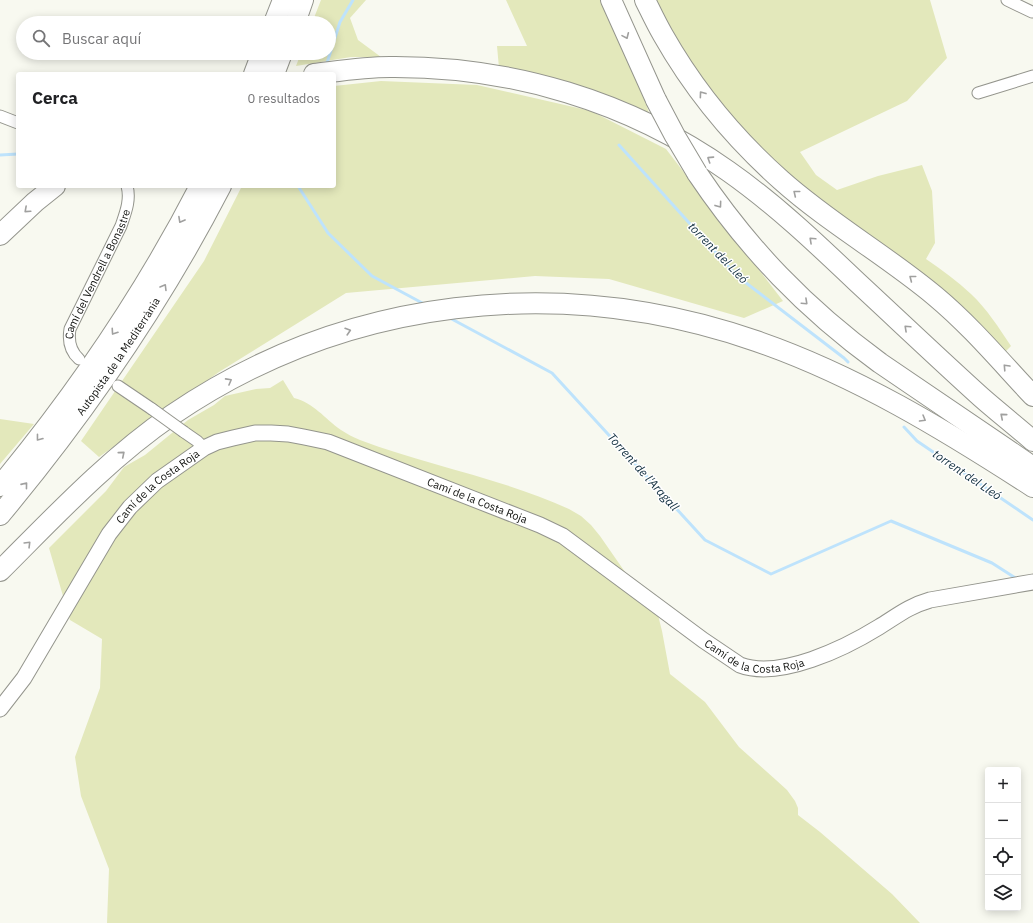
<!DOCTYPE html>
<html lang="es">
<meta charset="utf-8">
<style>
body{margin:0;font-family:"IBM Plex Sans",sans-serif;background:#f2f2f2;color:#202124}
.controls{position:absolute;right:12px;bottom:12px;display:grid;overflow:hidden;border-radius:4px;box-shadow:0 2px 10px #0003}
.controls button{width:36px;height:36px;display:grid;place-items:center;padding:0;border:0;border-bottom:1px solid #e0e0e0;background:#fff;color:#202124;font:20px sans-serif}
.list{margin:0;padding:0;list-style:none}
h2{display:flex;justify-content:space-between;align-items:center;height:52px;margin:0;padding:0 16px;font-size:17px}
h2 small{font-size:13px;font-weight:400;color:#757577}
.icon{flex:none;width:22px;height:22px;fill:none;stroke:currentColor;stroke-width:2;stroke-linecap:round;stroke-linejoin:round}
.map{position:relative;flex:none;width:1033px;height:923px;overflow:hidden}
.search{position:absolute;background:#fff;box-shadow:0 2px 10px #0003;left:16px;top:16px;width:320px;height:44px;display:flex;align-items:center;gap:10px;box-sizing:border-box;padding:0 14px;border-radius:22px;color:#757577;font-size:15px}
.panel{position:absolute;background:#fff;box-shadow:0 2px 10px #0003;left:16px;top:72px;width:320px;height:116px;border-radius:4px}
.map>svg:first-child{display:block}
.green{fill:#e3e8bb}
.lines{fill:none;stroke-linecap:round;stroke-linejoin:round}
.stream{stroke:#bee3fc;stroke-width:3}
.street-casing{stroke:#94958d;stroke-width:13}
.secondary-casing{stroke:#94958d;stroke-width:17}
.highway-casing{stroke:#94958d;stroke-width:22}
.street{stroke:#fff;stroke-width:11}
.secondary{stroke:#fff;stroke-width:15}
.highway{stroke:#fff;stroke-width:20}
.street-bridge-casing{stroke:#94958d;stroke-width:13;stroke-linecap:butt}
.highway-bridge-casing{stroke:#94958d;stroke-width:22;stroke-linecap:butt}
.street-bridge{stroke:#fff;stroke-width:11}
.highway-bridge{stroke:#fff;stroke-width:20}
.oneway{stroke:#a0a09f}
.labels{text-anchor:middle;stroke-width:3;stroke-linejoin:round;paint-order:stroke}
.street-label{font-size:11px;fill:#11120f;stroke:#fff}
.water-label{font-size:12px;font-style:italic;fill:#102d3e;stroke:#fff}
</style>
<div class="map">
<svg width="1033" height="923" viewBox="0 0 1033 923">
<rect width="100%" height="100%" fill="#f8f9f0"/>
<path class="green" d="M321 0H366L350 18 358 40 381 57H351L296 66 301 53H329V23H312Z
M506 0H602L638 79 649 113 560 80 499 68 497 46H527Z
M653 0H930L947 58 907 101 800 152 816 175 837 190 878 176 922 165 932 191 935 243 926 259C942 270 957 281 971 294 987 309 999 328 1011 346L1004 353 797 185 755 141 740 127 689 63Z
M381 81 477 85 591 111 666 149 783 301 744 318 609 279 535 276 346 293 219 372 99 457 81 441 204 261 242 186H334V86Z
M283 380 294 398C314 403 324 418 341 430 347 434 353 437 360 440 429 466 501 478 569 509L581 516 591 525 600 536 625 572 657 611 662 631 670 674 705 702 739 747 776 780 787 790 795 801 798 808V815L820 832 892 894 920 923H107L109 869 81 796 75 757 100 688 102 639 70 620 49 548 106 491 124 467 145 455 188 420 214 405 225 396 256 389 270 388Z
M0 419 34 424 0 464Z"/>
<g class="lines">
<path class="stream" d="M326 66 340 22 353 0
M619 145 737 276 844 358 848 362
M0 155 18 154
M298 186 328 233 372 276 426 305
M448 317 552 373 705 540 771 574 891 521 992 563 1017 579
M904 427 917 441 1033 520"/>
<g class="street-casing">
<g id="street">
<path d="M1007 0 1032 12"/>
<path d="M978 93 1033 76"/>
<path d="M0 116 18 123"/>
<path id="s1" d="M79 359C70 351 68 341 70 329L121 226C125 214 131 200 127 186"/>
<path d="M118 386 152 409"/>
<path d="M184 432 197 441 204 448"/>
</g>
</g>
<g class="secondary-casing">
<g id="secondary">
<path id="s2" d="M0 709 24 678 109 534 130 507 157 481 204 448 217 442 233 438 255 433H271L288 434 304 437 328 442 540 525 563 536 703 640 740 665C780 680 845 648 879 627 897 616 909 606 930 600L1033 582"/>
</g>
</g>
<g class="highway-casing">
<g id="highway">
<path d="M611 0 656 100"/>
<path d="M645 0C651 12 656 23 663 35 693 88 735 139 781 180 829 223 886 255 935 296 971 326 1001 362 1033 396"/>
<path d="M274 23 283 0"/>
<path d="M295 23 303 0"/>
<path d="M254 74 262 53"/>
<path d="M274 74 282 53"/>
<path d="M314 74C339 71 364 67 390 67 511 66 629 101 728 171 775 204 816 243 857 282 898 320 939 359 981 397 998 412 1016 426 1033 441"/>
<path d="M697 173C748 249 806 309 880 363L1033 467"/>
<path d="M0 235 35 202 55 186"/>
<path d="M0 486C77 393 145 293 200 186"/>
<path id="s3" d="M0 515C85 413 160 304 221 186"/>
<path d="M0 571C55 516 108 459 172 415 345 297 559 273 756 341 855 375 945 430 1033 487"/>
</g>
</g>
<use href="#street" class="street"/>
<use href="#secondary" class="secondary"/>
<use href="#highway" class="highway"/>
<g class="street-bridge-casing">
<path id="street-bridge" d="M152 409 184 432"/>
</g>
<g class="highway-bridge-casing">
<path id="highway-bridge" d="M656 100 675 136 697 173"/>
</g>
<use href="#street-bridge" class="street-bridge"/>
<use href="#highway-bridge" class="highway-bridge"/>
</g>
<defs><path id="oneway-chevron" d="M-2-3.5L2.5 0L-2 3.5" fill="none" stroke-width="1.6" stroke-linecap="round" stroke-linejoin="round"/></defs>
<g class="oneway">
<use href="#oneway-chevron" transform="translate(626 36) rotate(66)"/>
<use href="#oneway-chevron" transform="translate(702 94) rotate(-126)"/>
<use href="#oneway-chevron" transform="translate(710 159) rotate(-147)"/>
<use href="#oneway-chevron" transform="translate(796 193) rotate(-141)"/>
<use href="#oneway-chevron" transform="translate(719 205) rotate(54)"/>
<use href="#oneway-chevron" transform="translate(27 210) rotate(138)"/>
<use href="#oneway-chevron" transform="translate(181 220) rotate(119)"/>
<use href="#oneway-chevron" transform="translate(812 240) rotate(-137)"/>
<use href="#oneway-chevron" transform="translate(912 278) rotate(-142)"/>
<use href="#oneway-chevron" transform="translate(164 287) rotate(-59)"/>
<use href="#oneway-chevron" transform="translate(805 302) rotate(43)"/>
<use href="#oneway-chevron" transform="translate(907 328) rotate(-137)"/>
<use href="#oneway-chevron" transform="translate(348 331) rotate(-17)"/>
<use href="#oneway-chevron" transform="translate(114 332) rotate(124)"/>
<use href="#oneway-chevron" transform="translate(1006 367) rotate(-133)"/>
<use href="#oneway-chevron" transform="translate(229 381) rotate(-29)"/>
<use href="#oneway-chevron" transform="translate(1003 416) rotate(-140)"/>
<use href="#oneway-chevron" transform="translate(923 419) rotate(30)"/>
<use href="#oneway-chevron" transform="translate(39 438) rotate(128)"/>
<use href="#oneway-chevron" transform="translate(122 454) rotate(-40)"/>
<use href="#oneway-chevron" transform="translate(25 485) rotate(-51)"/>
<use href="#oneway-chevron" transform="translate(28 544) rotate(-45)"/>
</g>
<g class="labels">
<g class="street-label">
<text dy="4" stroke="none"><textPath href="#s1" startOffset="94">Camí del Vendrell a Bonastre</textPath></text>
<text dy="4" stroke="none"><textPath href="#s3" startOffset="198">Autopista de la Mediterrània</textPath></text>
<text dy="4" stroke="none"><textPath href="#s2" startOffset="275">Camí de la Costa Roja</textPath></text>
<text dy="4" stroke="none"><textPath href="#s2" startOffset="623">Camí de la Costa Roja</textPath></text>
<text dy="4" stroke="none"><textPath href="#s2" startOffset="947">Camí de la Costa Roja</textPath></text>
</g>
<g class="water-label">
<text transform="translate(718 253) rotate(46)" y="4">torrent del Lleó</text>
<text transform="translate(643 472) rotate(48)" y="4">Torrent de l'Aragall</text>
<text transform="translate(967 475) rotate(34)" y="4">torrent del Lleó</text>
</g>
</g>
</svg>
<div class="controls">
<button>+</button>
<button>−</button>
<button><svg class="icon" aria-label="locate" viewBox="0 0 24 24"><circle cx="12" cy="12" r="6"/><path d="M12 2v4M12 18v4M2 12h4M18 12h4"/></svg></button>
<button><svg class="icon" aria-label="layers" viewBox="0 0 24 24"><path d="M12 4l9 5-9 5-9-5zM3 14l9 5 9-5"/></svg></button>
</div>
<div class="search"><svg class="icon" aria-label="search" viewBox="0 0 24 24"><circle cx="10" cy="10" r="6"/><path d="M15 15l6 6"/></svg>Buscar aquí</div>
<section class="panel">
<h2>Cerca<small>0 resultados</small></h2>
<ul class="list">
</ul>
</section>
</div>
